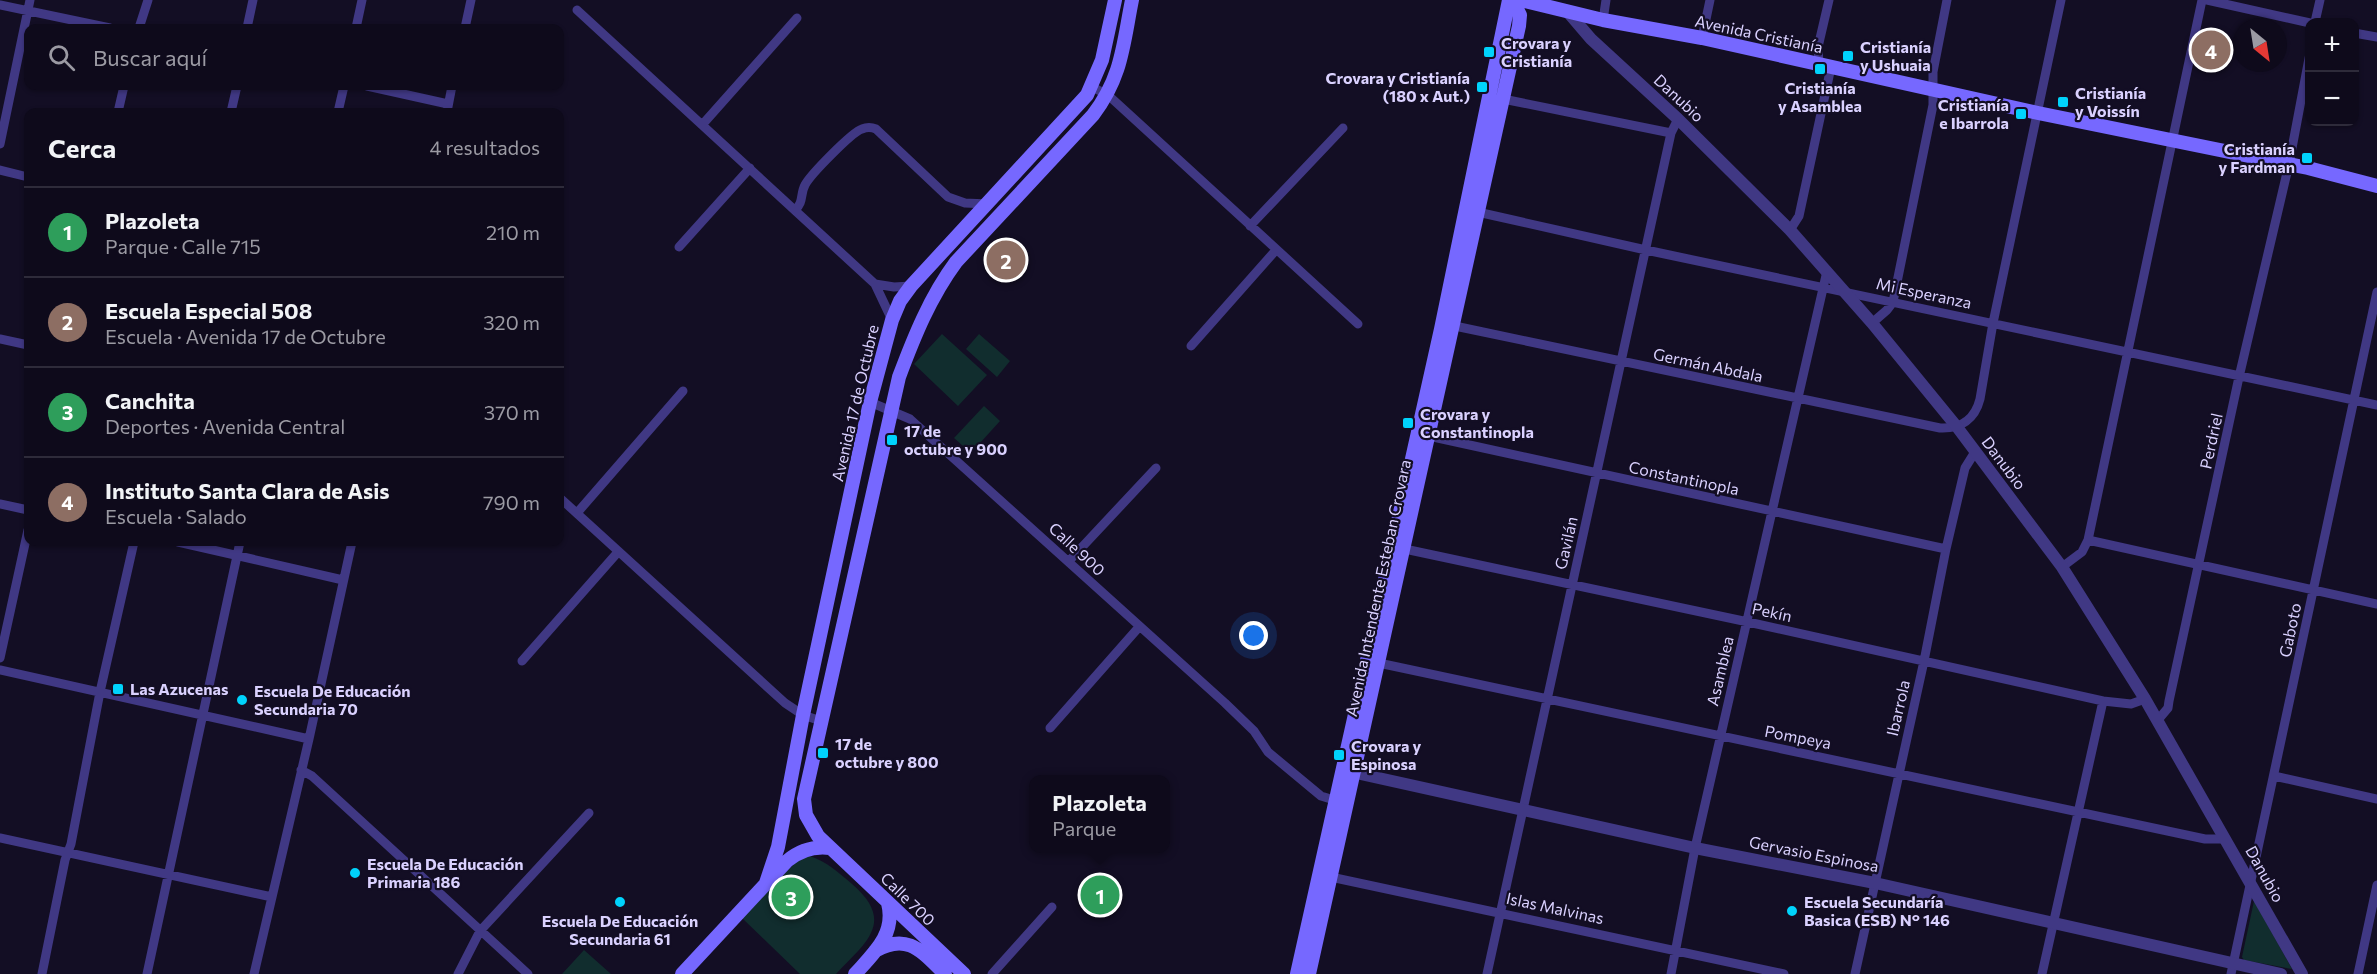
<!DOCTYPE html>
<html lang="es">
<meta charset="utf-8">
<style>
body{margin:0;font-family:Commissioner,sans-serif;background:#171324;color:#f1f3f6}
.controls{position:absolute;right:18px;top:18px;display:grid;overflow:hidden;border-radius:12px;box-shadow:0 2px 4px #0004}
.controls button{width:54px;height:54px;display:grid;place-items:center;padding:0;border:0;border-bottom:2px solid #2e2b3a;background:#0e0a1b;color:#f1f3f6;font:30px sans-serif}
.compass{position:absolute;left:2233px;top:18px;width:54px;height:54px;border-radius:50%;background:#0e0a1b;box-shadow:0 2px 4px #0004;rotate:150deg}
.you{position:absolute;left:1254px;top:636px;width:21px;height:21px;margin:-15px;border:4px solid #fff;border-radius:50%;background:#1a73e8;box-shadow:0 0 0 9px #1a73e833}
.badge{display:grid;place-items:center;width:39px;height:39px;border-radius:50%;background:#2563eb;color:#fff;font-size:20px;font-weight:700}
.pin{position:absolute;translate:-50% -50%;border:3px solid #fff;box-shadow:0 2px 6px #0006}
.popup{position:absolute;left:1029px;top:775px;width:141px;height:78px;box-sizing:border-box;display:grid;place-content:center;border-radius:12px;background:#0e0a1b;filter:drop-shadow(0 2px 4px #0005);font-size:20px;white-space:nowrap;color:#9b9aa3}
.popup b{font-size:22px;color:#f1f3f6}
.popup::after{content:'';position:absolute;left:50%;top:100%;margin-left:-12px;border:12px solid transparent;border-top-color:#0e0a1b}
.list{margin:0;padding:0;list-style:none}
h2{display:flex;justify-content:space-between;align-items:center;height:78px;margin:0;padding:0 24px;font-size:26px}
h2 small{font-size:20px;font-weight:400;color:#9b9aa3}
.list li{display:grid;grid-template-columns:39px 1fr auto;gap:18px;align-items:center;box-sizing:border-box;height:90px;padding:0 24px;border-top:2px solid #2e2b3a}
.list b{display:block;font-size:22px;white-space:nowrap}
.list p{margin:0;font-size:20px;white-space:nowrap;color:#9b9aa3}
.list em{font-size:20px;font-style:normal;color:#9b9aa3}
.icon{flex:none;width:33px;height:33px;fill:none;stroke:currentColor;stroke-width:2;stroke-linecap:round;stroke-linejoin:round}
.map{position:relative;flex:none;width:2377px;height:974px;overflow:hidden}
.search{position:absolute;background:#0e0a1b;box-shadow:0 2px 4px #0004;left:24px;top:24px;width:540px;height:66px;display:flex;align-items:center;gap:15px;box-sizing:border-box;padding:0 21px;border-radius:12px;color:#9b9aa3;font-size:22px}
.panel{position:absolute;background:#0e0a1b;box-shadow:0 2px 4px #0004;left:24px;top:108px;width:540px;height:438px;border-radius:12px}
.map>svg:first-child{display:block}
.green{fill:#112d2e}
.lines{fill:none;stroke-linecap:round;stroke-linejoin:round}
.minor{stroke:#403884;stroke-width:9}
.tertiary{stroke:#403884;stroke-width:12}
.secondary{stroke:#7668ff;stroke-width:14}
.poi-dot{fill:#00d3fc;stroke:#130e24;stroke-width:2}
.labels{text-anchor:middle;stroke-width:4.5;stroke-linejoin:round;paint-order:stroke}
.street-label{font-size:16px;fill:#dad1ff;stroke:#130e24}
.poi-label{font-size:16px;font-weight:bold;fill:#dad1ff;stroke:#130e24;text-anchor:start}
</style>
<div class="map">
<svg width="2377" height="974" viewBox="0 0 2377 974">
<rect width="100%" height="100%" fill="#130e24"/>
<path class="green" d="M942 334 987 375 958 406 914 364Z
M979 334 1010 361 997 377 966 349Z
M984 406 1000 421 971 453 954 438Z
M810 856C827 862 838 872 852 884 896 922 866 942 836 974H800L742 918 799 859Z
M1104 880 1115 892 1097 912 1085 899Z
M2254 901 2292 969 2244 960 2242 957Z
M584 950 611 974H562Z"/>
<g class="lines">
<path class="minor" d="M2207 0 2310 23
M0 5 110 28
M577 10 875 284 892 320
M1603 20 1606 0
M2315 22 2320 0
M139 28 148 0
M247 28 253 0
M356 28 362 0
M465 28 471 0
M2354 33 2377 37
M1702 38 1710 0
M1819 64 1818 47 1829 0
M367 86 448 104
M1092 87 1108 95 1358 324
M1503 99 1671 133
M118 112 124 86
M231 112 237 86
M338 112 344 86
M447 112 452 86
M702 125 797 18
M0 144 30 0
M0 170 28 177
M795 210C804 202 800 194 805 185 810 175 852 132 862 129 867 127 871 127 876 129L948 197 965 203 988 204
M1473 211 1646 250 2377 405
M1250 226 1343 128
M1790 230 1799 216 1831 67
M679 247 750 168
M875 284 894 287 911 286
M1872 323 1887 310 1893 302 1933 105V72L1947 0
M1450 325 1940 428C1961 429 1975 419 1980 399L1993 323 2061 0
M0 339 28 345
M1191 346 1276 250
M870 402 910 419 1225 703 1254 731 1268 752 1321 796 1334 800
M1424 435 1946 549
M560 498 785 703 803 715 821 721
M0 504 28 510
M577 513 683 391
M2088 540 2377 604
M178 542 343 580
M1400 548 1748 622 2103 701 2131 704 2145 699
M1069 561 1156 468
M2062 567 2082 552 2088 540 2202 0
M0 658 28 530
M522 661 618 552
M1374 662 2205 839H2226
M0 670 309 739
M2157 721 2168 708 2169 701 2239 377 2289 164 2310 53
M1050 728 1139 627
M301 770 312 776 528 974
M2274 776 2377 799
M0 838 272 897
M1326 876 1784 974
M42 974 65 860 71 844 100 692 134 542
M147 974 240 542
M254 974 309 739 352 542
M458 974 480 931 589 813
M992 974 1052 907
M1487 974 1671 133 1678 119
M1671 974 1695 848 1827 271
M1855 974 1924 661 1946 549 1965 468 1975 452
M2042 974 2103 701
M2231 974 2377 292
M2358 974 2377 885"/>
<path class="tertiary" d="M1567 11 1591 39 1678 119 1790 230 1872 323 1957 427 2062 567 2145 699 2302 974
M1347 771 1695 848 1875 883 2281 974"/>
<path class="secondary" d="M1521 0 1603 20 1702 38 2038 113 2308 168 2377 186
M766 883 778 847 803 715 870 402 892 320 900 301 911 286 1087 95 1102 60 1115 0
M875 951C908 932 922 952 945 974
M682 974 787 861C800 850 814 846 830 848
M855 974C874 953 896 934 888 903
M964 974 818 836 806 815 804 799 899 377C914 337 930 297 956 262L1093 115C1122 77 1123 45 1132 0
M1297 974 1441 329 1509 0
M1309 974 1519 26 1520 15 1512 0"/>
</g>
<g class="poi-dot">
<rect x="1483" y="46" width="12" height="12" rx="3"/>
<rect x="1842" y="50" width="12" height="12" rx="3"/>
<rect x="1814" y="63" width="12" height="12" rx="3"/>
<rect x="1476" y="81" width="12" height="12" rx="3"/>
<rect x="2057" y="96" width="12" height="12" rx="3"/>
<rect x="2015" y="108" width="12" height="12" rx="3"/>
<rect x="2301" y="152" width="12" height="12" rx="3"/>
<rect x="1402" y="417" width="12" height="12" rx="3"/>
<rect x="886" y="434" width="12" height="12" rx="3"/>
<rect x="112" y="683" width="12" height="12" rx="3"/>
<circle cx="242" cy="700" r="6"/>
<rect x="817" y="747" width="12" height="12" rx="3"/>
<rect x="1333" y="749" width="12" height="12" rx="3"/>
<circle cx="355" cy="873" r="6"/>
<circle cx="620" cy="902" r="6"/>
<circle cx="1792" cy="911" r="6"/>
</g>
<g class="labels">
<g class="street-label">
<text transform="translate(1759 34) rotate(12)" y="6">Avenida Cristianía</text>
<text transform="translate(1679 98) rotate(43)" y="6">Danubio</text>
<text transform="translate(1924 293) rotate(12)" y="6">Mi Esperanza</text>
<text transform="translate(1708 365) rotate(12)" y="6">Germán Abdala</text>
<text transform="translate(855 403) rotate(-77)" y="6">Avenida 17 de Octubre</text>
<text transform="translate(2211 441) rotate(-78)" y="6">Perdriel</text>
<text transform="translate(2004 463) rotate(53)" y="6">Danubio</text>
<text transform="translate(1684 478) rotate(12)" y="6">Constantinopla</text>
<text transform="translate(1566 543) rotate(-77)" y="6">Gavilán</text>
<text transform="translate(1077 549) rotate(43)" y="6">Calle 900</text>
<text transform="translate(1378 588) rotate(-78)" y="6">Avenida Intendente Esteban Crovara</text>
<text transform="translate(1772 612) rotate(12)" y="6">Pekín</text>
<text transform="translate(2290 630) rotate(-78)" y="6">Gaboto</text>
<text transform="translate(1720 671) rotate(-77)" y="6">Asamblea</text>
<text transform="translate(1898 708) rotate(-77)" y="6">Ibarrola</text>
<text transform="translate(1798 737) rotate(11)" y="6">Pompeya</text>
<text transform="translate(1814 854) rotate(11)" y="6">Gervasio Espinosa</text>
<text transform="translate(2265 874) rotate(61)" y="6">Danubio</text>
<text transform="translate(908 899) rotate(44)" y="6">Calle 700</text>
<text transform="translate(1555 908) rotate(12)" y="6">Islas Malvinas</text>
</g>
<g class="poi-label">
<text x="1501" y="49">Crovara y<tspan x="1501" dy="18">Cristianía</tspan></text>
<text x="1860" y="53">Cristianía<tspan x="1860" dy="18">y Ushuaia</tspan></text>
<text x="1470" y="84" text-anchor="end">Crovara y Cristianía<tspan x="1470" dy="18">(180 x Aut.)</tspan></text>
<text x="1820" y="94" text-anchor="middle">Cristianía<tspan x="1820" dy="18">y Asamblea</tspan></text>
<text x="2075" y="99">Cristianía<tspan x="2075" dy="18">y Voissín</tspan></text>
<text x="2009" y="111" text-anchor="end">Cristianía<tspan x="2009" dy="18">e Ibarrola</tspan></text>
<text x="2295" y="155" text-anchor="end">Cristianía<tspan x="2295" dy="18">y Fardman</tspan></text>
<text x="1420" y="420">Crovara y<tspan x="1420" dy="18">Constantinopla</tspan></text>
<text x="904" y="437">17 de<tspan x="904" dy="18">octubre y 900</tspan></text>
<text x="130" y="695">Las Azucenas</text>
<text x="254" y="697">Escuela De Educación<tspan x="254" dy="18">Secundaria 70</tspan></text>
<text x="835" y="750">17 de<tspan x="835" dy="18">octubre y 800</tspan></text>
<text x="1351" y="752">Crovara y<tspan x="1351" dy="18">Espinosa</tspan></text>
<text x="367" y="870">Escuela De Educación<tspan x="367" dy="18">Primaria 186</tspan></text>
<text x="1804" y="908">Escuela Secundaría<tspan x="1804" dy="18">Basica (ESB) N° 146</tspan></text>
<text x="620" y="927" text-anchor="middle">Escuela De Educación<tspan x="620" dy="18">Secundaria 61</tspan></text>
</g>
</g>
</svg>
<div class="controls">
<button>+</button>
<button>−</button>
</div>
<svg class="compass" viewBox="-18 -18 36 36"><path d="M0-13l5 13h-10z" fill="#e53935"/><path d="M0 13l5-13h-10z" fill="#9b9aa3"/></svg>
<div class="you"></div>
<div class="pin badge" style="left:1100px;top:895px;background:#2e9e5b">1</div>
<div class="popup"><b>Plazoleta</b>Parque</div>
<div class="pin badge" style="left:1006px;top:260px;background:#8d6e63">2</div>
<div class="pin badge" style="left:791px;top:897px;background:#2e9e5b">3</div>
<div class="pin badge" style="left:2211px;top:50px;background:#8d6e63">4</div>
<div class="search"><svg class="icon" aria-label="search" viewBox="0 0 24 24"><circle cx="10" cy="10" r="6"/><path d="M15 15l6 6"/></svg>Buscar aquí</div>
<section class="panel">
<h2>Cerca<small>4 resultados</small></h2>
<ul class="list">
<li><span class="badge" style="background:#2e9e5b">1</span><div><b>Plazoleta</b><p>Parque · Calle 715</p></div><em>210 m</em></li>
<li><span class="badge" style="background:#8d6e63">2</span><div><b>Escuela Especial 508</b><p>Escuela · Avenida 17 de Octubre</p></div><em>320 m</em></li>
<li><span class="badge" style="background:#2e9e5b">3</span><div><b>Canchita</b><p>Deportes · Avenida Central</p></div><em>370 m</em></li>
<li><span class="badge" style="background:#8d6e63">4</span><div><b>Instituto Santa Clara de Asis</b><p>Escuela · Salado</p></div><em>790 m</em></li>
</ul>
</section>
</div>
